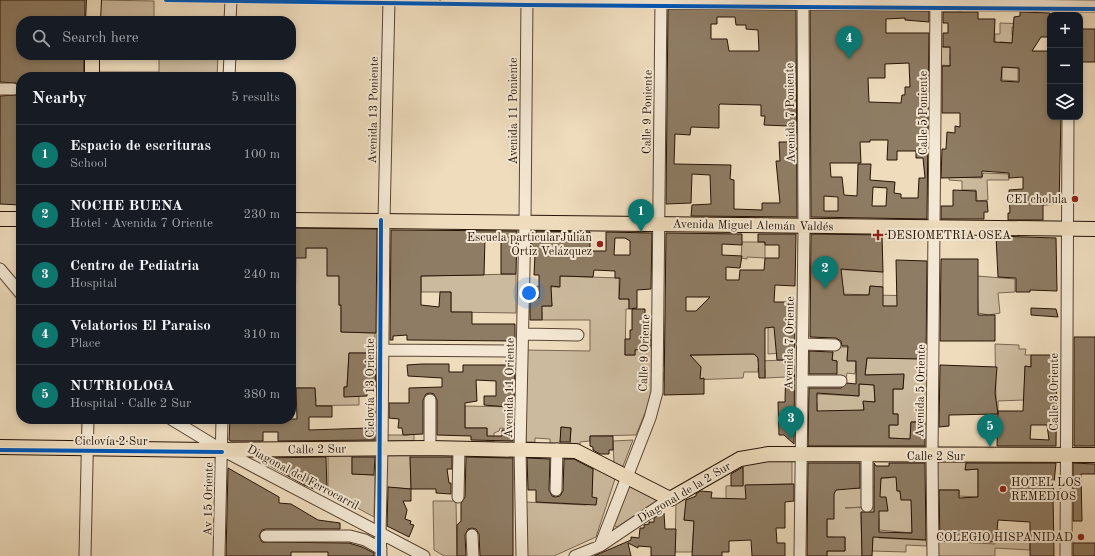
<!DOCTYPE html>
<meta charset="utf-8">
<style>
body{margin:0;font-family:"Old Standard TT",serif;background:#20242c;color:#f1f3f6}
.controls{position:absolute;right:12px;top:12px;display:grid;overflow:hidden;border-radius:8px;box-shadow:0 2px 6px #0003}
.controls button{width:36px;height:36px;display:grid;place-items:center;padding:0;border:0;border-bottom:1px solid #363941;background:#171b24;color:#f1f3f6;font:20px sans-serif}
.you{position:absolute;left:529px;top:293px;width:14px;height:14px;margin:-10px;border:3px solid #fff;border-radius:50%;background:#1a73e8;box-shadow:0 0 0 6px #1a73e833}
.badge{display:grid;place-items:center;width:26px;height:26px;border-radius:50%;background:#0f766e;color:#fff;font-size:13px;font-weight:700}
.pin{position:absolute;translate:-50% -33px;filter:drop-shadow(0 1px 2px #0008)}
.pin::after{content:'';position:absolute;top:21px;width:14px;height:12px;background:inherit;clip-path:polygon(0 0,100% 0,50% 100%)}
.list{margin:0;padding:0;list-style:none}
h2{display:flex;justify-content:space-between;align-items:center;height:52px;margin:0;padding:0 16px;font-size:17px}
h2 small{font-size:13px;font-weight:400;color:#9ea1a6}
.list li{display:grid;grid-template-columns:26px 1fr auto;gap:12px;align-items:center;box-sizing:border-box;height:60px;padding:0 16px;border-top:1px solid #363941}
.list b{display:block;font-size:15px;white-space:nowrap}
.list p{margin:0;font-size:13px;white-space:nowrap;color:#9ea1a6}
.list em{font-size:13px;font-style:normal;color:#9ea1a6}
.icon{flex:none;width:22px;height:22px;fill:none;stroke:currentColor;stroke-width:2;stroke-linecap:round;stroke-linejoin:round}
.map{position:relative;flex:none;width:1095px;height:556px;overflow:hidden}
.search{position:absolute;background:#171b24;box-shadow:0 2px 6px #0003;left:16px;top:16px;width:280px;height:44px;display:flex;align-items:center;gap:10px;box-sizing:border-box;padding:0 14px;border-radius:16px;color:#9ea1a6;font-size:15px}
.panel{position:absolute;background:#171b24;box-shadow:0 2px 6px #0003;left:16px;top:72px;width:280px;height:352px;border-radius:16px}
.map>svg:first-child{display:block}
.green{fill:#ccba9e;stroke:#796651;fill-rule:evenodd}
.building{fill:#8e7c64;stroke:#261304;fill-rule:evenodd}
.lines{fill:none;stroke-linecap:round;stroke-linejoin:round}
.minor-casing{stroke:#584532;stroke-width:13}
.major-casing{stroke:#261304;stroke-width:16}
.minor{stroke:#f4e8d4;stroke-width:11}
.major{stroke:#eedcbd;stroke-width:14}
.cycleway-casing{stroke:#f4e8d4;stroke-width:6}
.cycleway{stroke:#0057b8;stroke-width:4}
.poi-dot{fill:#8f2418;stroke:#f4e8d4;stroke-width:1.5}
.labels{text-anchor:middle;stroke-width:4;stroke-linejoin:round;paint-order:stroke}
.street-label{font-size:12px;fill:#261304;stroke:#f4e8d4}
.poi-label{font-size:12px;fill:#261304;stroke:#f4e8d4;text-anchor:end}
</style>
<div class="map">
<svg width="1095" height="556" viewBox="0 0 1095 556">
<rect width="100%" height="100%" fill="#eedcbd"/>
<filter id="stains"><feTurbulence type="fractalNoise" baseFrequency=".005" numOctaves="4"/><feColorMatrix values="0 0 0 0 .2 0 0 0 0 .09 0 0 0 0 .02 0 0 0 .5 -.17"/></filter>
<radialGradient id="worn" r=".72"><stop offset=".6" stop-color="#630" stop-opacity="0"/><stop offset="1" stop-color="#630" stop-opacity=".3"/></radialGradient>
<path class="green" d="M99 0 154 1V21H99Z
M958 8H961V46L957 55H950V60H957V66L940 65 939 47H950L958 24 948 23V12L958 21Z
M1000 23 1030 24 1035 28 1012 27V35L1027 36V44L1000 42 999 59 995 55V34H1000Z
M159 55H218L217 77H100V72H159Z
M1002 67 1018 68V81L1002 80Z
M983 173 1008 174 1009 180H987L988 200 977 201 976 190H962V181L949 180V177L982 178Z
M742 242H765V258L747 257V259L741 258Z
M306 248H327L339 276V305H341V332L375 333V353H349L347 387H344V396H359V405L291 406V319H295L296 258ZM296 388H315L316 401H296Z
M833 269 883 272V287L870 286 869 295 928 296V307L869 306V295L843 294Z
M516 274V313L451 312V292H421V276Z
M560 276 619 278V299H629V309H626L625 355H635V350L652 348V396L636 435 590 436V441L580 442V448L570 445 571 428 561 427 560 444 550 443V439L535 438V442H526L525 350 590 351V320H542V312H526V306H552L551 298H527V286L559 287Z
M977 276 1015 279V292L998 293 1000 313 989 315 978 313Z
M768 325H775L781 353 768 354Z
M995 344 1019 345V349H1026L1025 355H1031V367L1025 366 1024 400 998 401V415H986V400H996Z
M833 347H848L847 360 856 361 855 374 847 373 846 379H836L837 361 832 360Z
M758 354V361L786 360V377L765 378V369L758 368V372H744L743 378 663 381V373H669V367L663 366V356Z
M867 358 928 359V421L911 422 910 439 889 438V425H898V414H893V389H903L904 375H865Z
M859 384 874 385 875 402H863L864 410 817 420V403H805L804 400H816L817 394 859 396Z
M465 406 515 407V430L500 428 499 431 494 433V442H487V428H465Z
M409 434H414V441H387V435H409Z
M633 440 623 466 621 467 614 464 613 441Z
M328 452H352V474L375 475 374 517 328 492Z
M386 452 410 453 411 489 385 487Z
M938 458 967 460 966 470 978 469V497L959 496V490H937Z
M753 459 792 461V484L746 485V500L726 499V486L743 485V461Z
M593 464 615 479 596 537 554 556H527L525 502 586 505V495H592Z
M889 469H896L897 491H900L901 499 912 500V533L879 530V518L861 513 862 556H827V551H845V538L827 537V519L834 489 862 488 863 507 845 508 869 507 870 487 880 486 881 478H889Z
M626 481 659 499 617 527 613 525Z
M687 495 684 520 694 521 692 552H675L676 502Z
M433 501H456L457 556H444L434 550Z
M997 530 1030 533V550L995 548V556H938V541L995 544Z
M873 531 879 532V538L926 540 927 546 906 545V552L872 551Z"/>
<path class="building" d="M0 0H85V21H21V55H84V77H21V205L0 204V96L16 95 20 89 16 83 0 82Z
M668 9 796 10 797 217 691 216 692 205 711 204 710 175 692 174 691 203 666 204ZM717 17H735L736 25H746V29L758 30 759 51H729L727 39H711V24H717ZM720 104 761 105V116H765L764 125 788 126V142H779L780 161H776L780 203H762V210L734 209V180L730 179 731 165 674 164 675 134 690 135 691 127 719 128V105Z
M810 10 929 11V22L905 20V18L886 19V33H929L927 219 811 217ZM909 63 910 87H905V95H902L901 103 869 102 868 78H885V64ZM870 140H888L887 160H897V151H916V158H923L925 178H919L918 198H901V194L894 193 895 182 870 180 871 164H858L857 196 844 195 842 177H831L830 163H861L860 142H870ZM873 187 887 188 886 206H872ZM824 196 838 197V211H824Z
M943 12H978V19H995L994 42 1012 43 1014 17 1020 16V12L1050 13V37H1041L1032 51H1050V117H1061L1059 204 1043 205V220H1008V213H1010L1009 190 1023 189V177L1009 178V173L982 171V177L941 178 942 149H946L947 132 955 133V126L960 127V113H942V66H950V47H943V33H948V23H943ZM1002 67 1019 68V82L1001 81Z
M1080 29H1095V62H1080Z
M953 190 976 191V201H987L988 212H984V219H941V206H953Z
M291 228 377 229 376 333 341 332V305H339V276H327V248H306V258H291Z
M391 230 517 231 516 274H501V238H485L484 275 421 276V305L439 307 440 292H451V312H472V324H515V341L407 340V335L393 336V340H390Z
M536 231 590 232V251H606V232L652 233 651 289 637 290V308L629 309V299H619L620 278H615V271L594 270 593 277 560 276V287L551 286 552 306H542V320H530V298H539V275H534L535 254 531 253 532 241H536ZM615 238H625L630 241V255H614Z
M666 233 742 234V245L722 244V255L742 256 740 268 726 267V280H739L740 270H764L765 258H779V245H765V242H758V234H796L795 286 775 285 774 302H795L794 444 784 435H779L778 402H785L786 360H777L774 327 765 328V378H759L758 358 754 354 690 355 701 367 700 379 704 378V394L664 395ZM686 297H710L696 311H686Z
M811 234 882 235 883 272 841 269 844 295H869L870 286 883 287V306H897L896 260 927 261 926 359 867 358 865 375 904 374 903 389H893V414H898V425H889V438L910 439 911 422H925V446H808L809 388H841L847 383 856 384V361H847L848 346H842L841 341 836 338 810 337ZM859 384 874 385 875 402 863 401 864 410 817 411V393L859 396Z
M996 236 1056 238 1057 291 1030 290V292H1016V278L998 277Z
M941 259H978V315H995V341H940Z
M1031 308 1056 309 1058 317 1031 315Z
M632 309H645V322H651L650 348 635 350V355H625V339H630V330H632Z
M1074 337H1095V446H1074Z
M809 351 833 352 832 360 837 361V374H809Z
M349 353H375L376 389H367V396L344 397V387H347Z
M1031 355H1057L1056 446H997L998 411H1023L1025 366 1031 367ZM1031 425H1047L1049 440 1030 439Z
M422 364H449V372H463V365H512V371H515L514 403H508V407L484 405V396H496V381L476 380 477 401 465 403V428H487V436H502V430H513V441L471 440V436L437 435V400L434 394 430 393 426 394 423 400V434L403 435 402 428H398L399 419 389 418V403H409V388L442 387V378L408 376 407 365Z
M940 365 997 367 995 393 998 414 949 415V426L939 427Z
M296 388H315L316 406H332V417H309V430L369 428 367 409 375 408V440L278 441V432H263V441H231L229 440 230 419H297Z
M561 427 571 428 570 442H560Z
M590 436H613V450H609V454H600L593 450V447L590 446Z
M326 457 327 491 314 486V489L304 485 263 462V458Z
M352 457H375L374 475 352 474Z
M410 457H452V469H447L449 483H451V494L436 493V489H411Z
M466 457 513 458V556H480L479 534 476 529 472 528 468 529 465 535 466 556H457V525L461 521V503L465 497Z
M527 458 550 459 549 490 552 496 555 497 560 496 563 491 564 459H574L593 469 592 497 597 498 596 505 536 502V490H528Z
M808 463H860V488L836 490 834 494V519H827V537H845V551H827V556H807Z
M874 463 876 466H889V463H925L926 540 873 537 872 556H862L861 512H874ZM896 477 897 491H900L901 500H911L912 533 879 532V511H888L886 497H880L881 478Z
M966 463H1056L1053 493 1054 556H1030V522L998 520 996 542 940 541 939 490H959V498L978 497V469L965 470Z
M1073 463 1095 464V474H1081L1082 521H1073Z
M743 467V486H731V474Z
M228 468 279 497V503L291 504 318 520 340 523V529H266L262 530 259 536 262 542 349 543 362 547 374 553V556H328V552H291V556H226Z
M794 484V501L785 502V528H776L777 543H785V556H752L751 540 729 541V552H722V556H692L694 521 684 520 686 500 696 496V494L700 491 712 492 711 498 746 499 745 485Z
M388 487 411 489V501H403L407 510 405 519 411 521 410 524 414 525 409 537 387 526Z
M662 513H664L665 529H676L675 556H651V547L638 546V548L628 543 631 556H594L631 540V537L639 538 640 528H644V525L649 524V522H654V518Z
M1073 543H1095V556H1073Z"/>
<g class="lines">
<g class="minor-casing">
<path id="minor" d="M446 0 1095 6
M230 21 231 0
M229 77 230 55
M0 89H13
M0 269 21 294
M523 334 578 335
M802 344 835 345
M382 350 508 351
M802 381H841
M171 419 222 450 424 556
M430 448V400
M556 490 557 449
M458 497 459 449
M867 506V456
M472 535 473 556
M266 536H350L365 540 381 549
M600 546 650 418 657 392 661 0
M85 556 88 419
M219 556 222 419
M381 556 380 533 382 448 384 220 389 0
M522 556 520 449 525 221 527 0
M575 556 600 546 670 499
M800 556 804 227 803 0
M933 556 932 456 936 0
M1066 556 1068 117"/>
</g>
<g class="major-casing">
<path id="major" d="M93 21 94 0
M92 77V55
M0 219H21
M291 220 1095 229
M0 447 206 450 430 448 576 451 670 499 740 459 769 454 1095 455"/>
</g>
<use href="#minor" class="minor"/>
<use href="#major" class="major"/>
<g class="cycleway-casing">
<path id="cycleway" d="M166 0 527 5 1095 9
M0 450 222 452
M379 556 381 220"/>
</g>
<use href="#cycleway" class="cycleway"/>
</g>
<g class="poi-dot">
<circle cx="1075" cy="199" r="4"/>
<path d="M876 229h4v4h4v4h-4v4h-4v-4h-4v-4h4z"/>
<circle cx="600" cy="244" r="4"/>
<circle cx="1003" cy="489" r="4"/>
<circle cx="1081" cy="537" r="4"/>
</g>
<g class="labels">
<g class="street-label">
<text transform="translate(373 110) rotate(-89)" y="4">Avenida 13 Poniente</text>
<text transform="translate(513 111) rotate(-90)" y="4">Avenida 11 Poniente</text>
<text transform="translate(647 112) rotate(-89)" y="4">Calle 9 Poniente</text>
<text transform="translate(790 113) rotate(-91)" y="4">Avenida 7 Poniente</text>
<text transform="translate(923 113) rotate(-90)" y="4">Calle 5 Poniente</text>
<text transform="translate(753 225) rotate(1)" y="4">Avenida Miguel Alemán Valdés</text>
<text transform="translate(789 343) rotate(-89)" y="4">Avenida 7 Oriente</text>
<text transform="translate(644 353) rotate(-88)" y="4">Calle 9 Oriente</text>
<text transform="translate(370 388) rotate(-90)" y="4">Ciclovía 13 Oriente</text>
<text transform="translate(509 388) rotate(-89)" y="4">Avenida 11 Oriente</text>
<text transform="translate(920 391) rotate(-89)" y="4">Avenida 5 Oriente</text>
<text transform="translate(1054 392) rotate(-90)" y="4">Calle 3 Oriente</text>
<text x="111" y="445">Ciclovía 2 Sur</text>
<text transform="translate(317 449) rotate(-1)" y="4">Calle 2 Sur</text>
<text x="936" y="460">Calle 2 Sur</text>
<text transform="translate(303 477) rotate(28)" y="4">Diagonal del Ferrocarril</text>
<text transform="translate(684 492) rotate(-31)" y="4">Diagonal de la 2 Sur</text>
<text transform="translate(208 499) rotate(-89)" y="4">Av 15 Oriente</text>
</g>
<g class="poi-label">
<text x="1067" y="203">CEI cholula</text>
<text x="887" y="239" text-anchor="start">DESIOMETRIA OSEA</text>
<text x="592" y="241">Escuela particularJulián<tspan x="592" dy="14">Ortiz Velázquez</tspan></text>
<text x="1011" y="486" text-anchor="start">HOTEL LOS<tspan x="1011" dy="14">REMEDIOS</tspan></text>
<text x="1073" y="541">COLEGIO HISPANIDAD</text>
</g>
</g>
<rect width="100%" height="100%" filter="url(#stains)"/>
<rect width="100%" height="100%" fill="url(#worn)"/>
</svg>
<div class="controls">
<button>+</button>
<button>−</button>
<button><svg class="icon" aria-label="layers" viewBox="0 0 24 24"><path d="M12 4l9 5-9 5-9-5zM3 14l9 5 9-5"/></svg></button>
</div>
<div class="you"></div>
<div class="pin badge" style="left:641px;top:232px">1</div>
<div class="pin badge" style="left:825px;top:289px">2</div>
<div class="pin badge" style="left:791px;top:439px">3</div>
<div class="pin badge" style="left:849px;top:59px">4</div>
<div class="pin badge" style="left:990px;top:447px">5</div>
<div class="search"><svg class="icon" aria-label="search" viewBox="0 0 24 24"><circle cx="10" cy="10" r="6"/><path d="M15 15l6 6"/></svg>Search here</div>
<section class="panel">
<h2>Nearby<small>5 results</small></h2>
<ul class="list">
<li><span class="badge">1</span><div><b>Espacio de escrituras</b><p>School</p></div><em>100 m</em></li>
<li><span class="badge">2</span><div><b>NOCHE BUENA</b><p>Hotel · Avenida 7 Oriente</p></div><em>230 m</em></li>
<li><span class="badge">3</span><div><b>Centro de Pediatria</b><p>Hospital</p></div><em>240 m</em></li>
<li><span class="badge">4</span><div><b>Velatorios El Paraiso</b><p>Place</p></div><em>310 m</em></li>
<li><span class="badge">5</span><div><b>NUTRIOLOGA</b><p>Hospital · Calle 2 Sur</p></div><em>380 m</em></li>
</ul>
</section>
</div>
